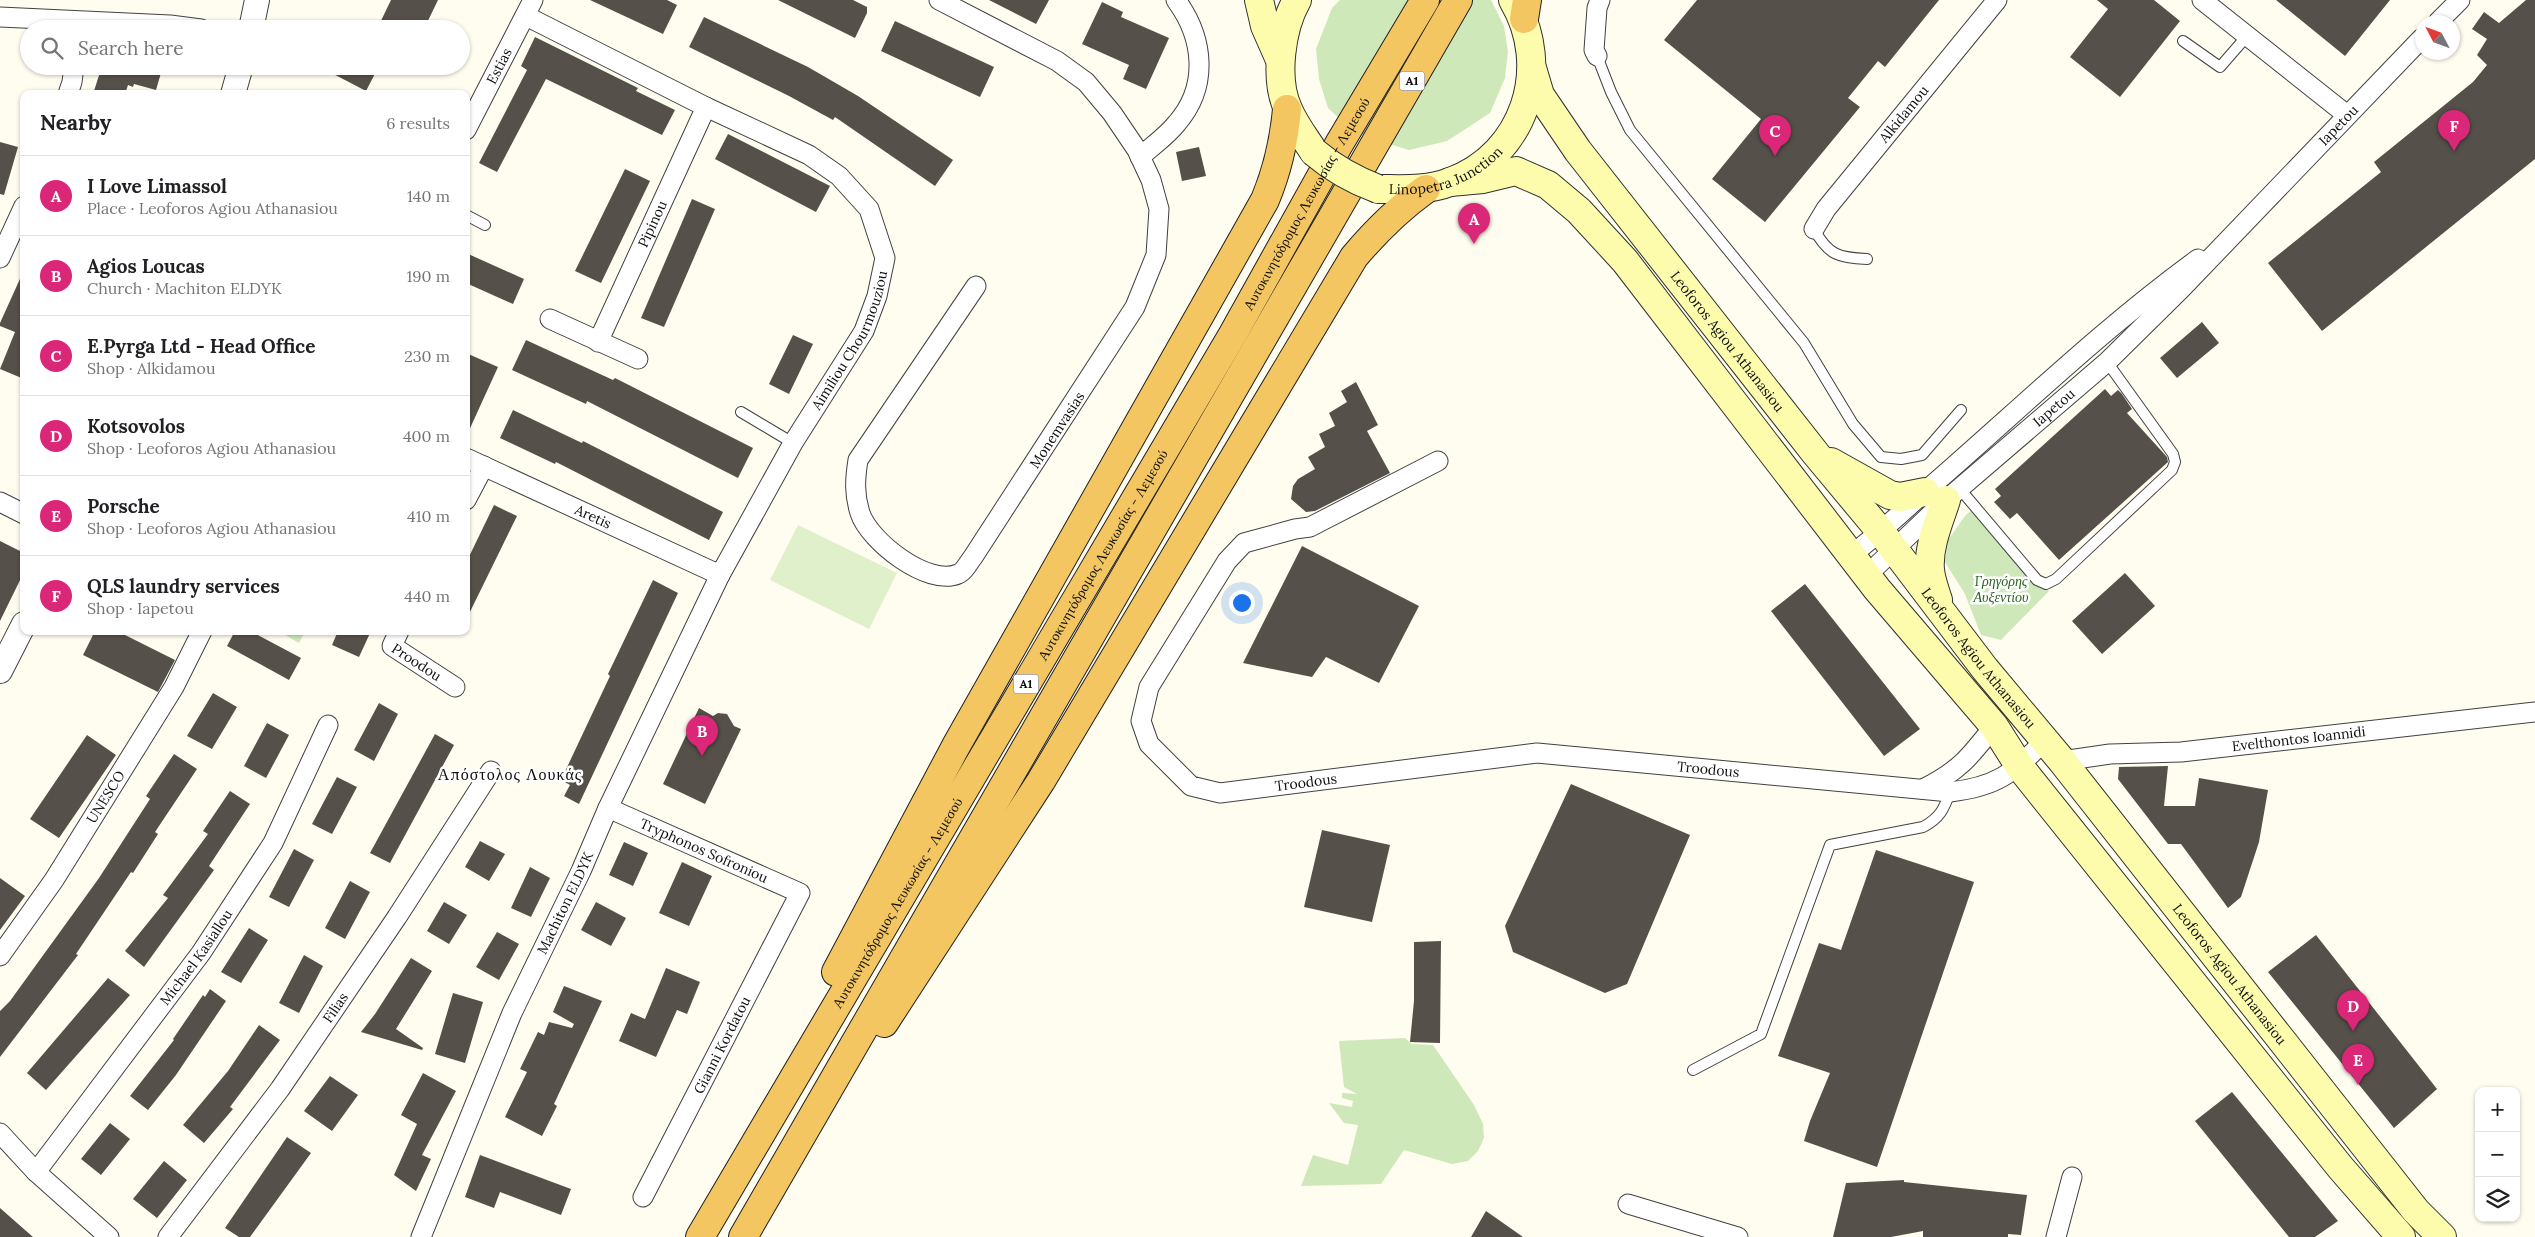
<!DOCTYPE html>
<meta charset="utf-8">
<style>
body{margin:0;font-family:Lora,serif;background:#f6f6f6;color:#202124}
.controls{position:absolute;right:15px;bottom:15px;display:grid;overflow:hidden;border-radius:10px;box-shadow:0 1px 4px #0004}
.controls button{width:45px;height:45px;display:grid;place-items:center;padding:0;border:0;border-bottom:1px solid #e0e0e0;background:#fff;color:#202124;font:25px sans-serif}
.compass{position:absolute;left:2415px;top:15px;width:45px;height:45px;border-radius:50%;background:#fff;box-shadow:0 1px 4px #0004;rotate:311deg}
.you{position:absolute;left:1241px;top:602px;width:18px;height:18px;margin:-12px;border:4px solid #fff;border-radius:50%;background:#1a73e8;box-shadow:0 0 0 8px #1a73e833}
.badge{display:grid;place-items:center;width:32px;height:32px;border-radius:50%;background:#db2777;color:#fff;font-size:16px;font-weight:700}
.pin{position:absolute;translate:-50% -41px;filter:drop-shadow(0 1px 2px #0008)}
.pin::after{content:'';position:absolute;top:26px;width:18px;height:15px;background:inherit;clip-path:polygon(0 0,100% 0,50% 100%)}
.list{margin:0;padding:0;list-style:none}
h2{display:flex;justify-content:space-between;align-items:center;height:65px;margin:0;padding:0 20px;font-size:21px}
h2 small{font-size:16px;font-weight:400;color:#757577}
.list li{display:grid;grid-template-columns:32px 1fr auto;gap:15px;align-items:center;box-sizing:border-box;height:80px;padding:0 20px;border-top:1px solid #e0e0e0}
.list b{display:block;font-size:19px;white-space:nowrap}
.list p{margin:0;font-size:16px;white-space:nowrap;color:#757577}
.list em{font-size:16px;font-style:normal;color:#757577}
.icon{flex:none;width:28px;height:28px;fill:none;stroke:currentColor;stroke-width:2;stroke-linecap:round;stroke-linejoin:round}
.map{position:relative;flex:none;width:2535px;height:1237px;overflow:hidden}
.search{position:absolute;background:#fff;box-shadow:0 1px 4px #0004;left:20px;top:20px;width:450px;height:55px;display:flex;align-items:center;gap:12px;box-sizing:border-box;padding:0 18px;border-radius:28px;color:#757577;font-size:19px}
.panel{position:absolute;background:#fff;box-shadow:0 1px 4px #0004;left:20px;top:90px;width:450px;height:545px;border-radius:10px}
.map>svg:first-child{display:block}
.green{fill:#cee8b9}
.pitch{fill:#e0f0cb}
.building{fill:#56504a}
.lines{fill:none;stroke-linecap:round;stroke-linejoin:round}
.service-casing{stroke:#414141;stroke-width:12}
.minor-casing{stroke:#414141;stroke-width:21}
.tertiary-casing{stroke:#414141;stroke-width:26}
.secondary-casing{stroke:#303030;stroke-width:30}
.trunk-casing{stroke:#1f1f1f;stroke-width:30}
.service{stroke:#fff;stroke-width:10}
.minor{stroke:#fff;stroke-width:19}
.tertiary{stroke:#fff;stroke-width:24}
.secondary{stroke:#fdfbac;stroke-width:28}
.trunk{stroke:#f3c662;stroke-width:28}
.secondary-bridge-casing{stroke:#303030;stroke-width:30;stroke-linecap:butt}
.secondary-bridge{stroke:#fdfbac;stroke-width:28}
.labels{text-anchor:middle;stroke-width:5;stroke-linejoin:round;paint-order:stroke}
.shield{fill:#fff;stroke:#565656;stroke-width:1}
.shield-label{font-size:12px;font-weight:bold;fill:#0e0e0e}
.street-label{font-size:14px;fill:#0e0e0e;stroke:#fff}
.park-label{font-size:14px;font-style:italic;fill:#28641f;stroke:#fff}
.quarter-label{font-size:16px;letter-spacing:1px;fill:#0e0e0e;stroke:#fff}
</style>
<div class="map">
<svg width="2535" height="1237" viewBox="0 0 2535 1237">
<rect width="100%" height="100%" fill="#fffdef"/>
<path class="green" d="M1340 0H1491L1504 26 1508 52 1505 78 1490 113 1447 141 1409 150 1366 137 1343 122 1328 108 1319 79 1316 49 1332 8Z
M1978 504 2049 591 2001 640 1981 635 1965 594 1945 562 1948 540 1965 516Z
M278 631H305L299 643Z
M1405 1038 1412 1044 1433 1045 1474 1105 1483 1124 1484 1138 1478 1151 1468 1161 1452 1164 1404 1150 1381 1184 1301 1186 1313 1155 1348 1165 1358 1125 1344 1123 1329 1103 1352 1107 1353 1101 1342 1098V1093L1357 1094 1344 1087 1339 1041Z"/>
<path class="pitch" d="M798 525 897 573 869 629 770 580Z"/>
<path class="building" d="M391 0H438L424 29H377Z
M590 0H667L677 5 663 34Z
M778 0H853L867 7V13L855 38Z
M989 0H1049L1036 24Z
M1697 0H1939L1885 67 1878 61 1848 98 1860 107 1765 222 1712 179 1761 119 1664 40Z
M2097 0H2154L2180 21 2120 97 2070 57 2108 9Z
M2276 0H2390L2345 56Z
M2526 0H2535V159L2322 331 2268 263 2381 172 2374 162 2473 82 2487 65 2477 55 2487 39 2472 29 2484 12 2499 23Z
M1102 2 1123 12 1121 17 1169 38 1146 89 1123 79 1129 65 1082 44Z
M704 17 808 67 858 96 953 160 935 186 835 117 833 120 789 96 689 47Z
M895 21 994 67 980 97 881 51Z
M535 37 638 88 636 91 675 110 662 135 546 79 497 172 479 163 527 70 521 66Z
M102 66H163L156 90 134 84 133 87 128 85 125 94H93Z
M318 66H379L366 91Z
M728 134 830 186 816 212 715 159Z
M0 142 18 147 4 195 0 194Z
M1199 147 1206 176 1182 181 1176 152Z
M625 169 650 181 601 283 575 271Z
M692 199 715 209 664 327 641 318Z
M466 253 524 279 513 304 466 283Z
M24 270V379L0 369 15 332 0 326V323Z
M2202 322 2219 343 2177 378 2160 358Z
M793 335 813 344 789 394 769 384Z
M526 340 613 380 615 378 753 448 738 478 587 401 586 404 512 370Z
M466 353 498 367 466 437Z
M1356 382 1378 425 1367 431 1390 473 1315 511 1306 512 1291 499 1293 486 1298 479 1315 469 1308 457 1325 447 1319 434 1335 426 1329 413 1347 402 1341 391Z
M2105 389 2111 396 2118 390 2122 394 2132 409 2127 413 2167 457 2168 462 2059 560 2017 513 2010 519 1994 502 2001 496 1995 489Z
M513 410 582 443 583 441 723 512 709 540 556 462 555 464 500 438Z
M494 505 517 516 466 620V563Z
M0 541 24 553V572L0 621Z
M1302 546 1419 606 1379 683 1326 657 1312 677 1243 663Z
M2125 573 2155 606 2102 654 2072 621Z
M653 580 678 593 579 804 564 796 570 785 561 780 610 676 608 674Z
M1805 584 1920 729 1884 756 1771 611Z
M95 631H117L175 660 158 692 83 655Z
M235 631H250L301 658 289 680 227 646Z
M338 631H371L359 657 332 645Z
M213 693 237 707 212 749 187 736Z
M379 703 398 714 374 761 354 750Z
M699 708 713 716 718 713 727 714 734 726 741 729 705 804 663 784Z
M267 723 289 735 266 778 244 766Z
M435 734 454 745 390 863 370 853Z
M87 735 116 755 59 838 30 819Z
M174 754 197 769 155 832 158 834 133 873 131 872 76 954 78 955 0 1057V1011L10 1001 99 878 150 799 146 796Z
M2168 766 2164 806H2195L2199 778 2268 790 2259 842 2241 897 2228 908 2181 844H2168L2118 779 2119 767Z
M337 777 357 787 332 834 312 824Z
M1571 784 1690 835 1627 984 1605 993 1513 952 1505 926Z
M230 791 250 804 209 866 214 870 144 967 125 951 168 898 163 895 208 834 203 831Z
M1322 830 1390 845 1372 922 1304 907Z
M480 841 505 854 489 881 465 867Z
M624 842 648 853 633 886 609 875Z
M294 849 314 860 289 907 269 897Z
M1876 850 1974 882 1877 1167 1804 1141 1810 1121 1830 1073 1778 1056 1819 943 1841 950Z
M682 862 712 876 689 926 659 913Z
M530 867 550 878 531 917 511 908Z
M0 878 25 896 0 930Z
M350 881 370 892 345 939 325 928Z
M444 902 467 915 449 944 427 931Z
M596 902 626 918 611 946 581 930Z
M249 928 268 940 241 983 221 972Z
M497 932 519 944 499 980 476 967Z
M2316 935 2437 1089 2394 1128 2268 972Z
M1441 941 1440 1043 1410 1042 1414 1001V942Z
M304 955 323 966 299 1013 279 1003Z
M411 958 432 971 396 1029 423 1048 422 1050 361 1032 375 1014Z
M666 968 700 982 687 1014 677 1010 656 1057 619 1041 631 1013 645 1019Z
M108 978 130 995 46 1090 27 1073Z
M564 986 602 1001 554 1104 557 1106 542 1136 505 1117 527 1072 520 1069 538 1032 544 1035 549 1022 572 1028 574 1024 553 1012Z
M210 989 226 1001 176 1075 148 1110 130 1096 174 1040 173 1039 203 995 205 997Z
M453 993 483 1002 465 1063 435 1054Z
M259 1025 280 1040 230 1107 233 1109 204 1143 183 1125 228 1071Z
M423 1073 456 1091 422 1155 431 1159 416 1191 394 1175 417 1124 401 1115Z
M330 1076 358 1095 332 1131 304 1111Z
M2232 1092 2338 1221 2315 1237H2289L2195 1121Z
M110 1123 130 1139 101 1175 81 1159Z
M287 1137 311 1153 250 1237H239L225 1228Z
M480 1155 571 1189 561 1215 500 1192 494 1208 465 1197Z
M164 1161 187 1180 157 1218 133 1199Z
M1904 1180V1182L2027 1195 2021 1235 2008 1234V1237H1923V1231L1891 1237H1833L1846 1183Z
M0 1208 33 1237H0Z
M1486 1211 1523 1237H1471Z"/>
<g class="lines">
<g class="service-casing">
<path id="service" d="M2183 41 2220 67 2247 36
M1597 56 1611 92 1630 130 1804 343 1853 424 1881 457 1901 459 1922 455 1961 410
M466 215 485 225
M1814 229C1828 255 1839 258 1867 259
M741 412 793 443
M1960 489 2037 580 2046 584 2056 579 2172 470 2175 462 2173 454 2107 362
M1693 1070 1761 1034 1830 845 1923 827C1940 818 1944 809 1950 792"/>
</g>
<g class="minor-casing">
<g id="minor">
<path d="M939 0 1057 61 1086 82 1112 113 1137 150 1151 180 1159 209 1156 255 1135 307 973 557C969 562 964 572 958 574 928 587 869 541 860 513 854 494 855 479 858 460L976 286"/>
<path d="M2202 0 2347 115"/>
<path d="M0 17 170 25 201 29"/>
<path d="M2438 22 2460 0"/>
<path d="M1597 56 1594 50 1597 8 1600 0"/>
<path d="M68 94 72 82 74 66"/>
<path id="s1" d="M466 130 533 0"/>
<path d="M1140 157C1152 146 1167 136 1177 123 1209 86 1204 38 1176 0"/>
<path id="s2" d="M1814 229 1826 209 1997 0"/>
<path d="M0 258 24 206"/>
<path d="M550 319 638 359"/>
<path id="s3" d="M598 342 706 107"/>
<path id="s4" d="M466 458 720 575"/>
<path id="s5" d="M1438 461 1310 527 1295 529 1244 543 1227 561 1149 687 1141 721 1149 744 1191 786 1220 793 1537 753 1950 792C1995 787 2013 774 2044 741"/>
<path d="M466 500 484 466"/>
<path d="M0 502 24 514"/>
<path d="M1851 555C1882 532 1908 506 1937 481 2023 406 2106 326 2198 259"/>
<path id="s6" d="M1867 575 1946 500 2107 362 2182 288 2422 38"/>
<path id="s7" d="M399 631 392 646 455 687"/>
<path id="s8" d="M2062 761 2110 754 2181 752 2535 712"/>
<path d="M1923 789C1959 771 1970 757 1994 726"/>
<path id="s9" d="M608 808 800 893 643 1197"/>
<path id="s10" d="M0 956 54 880 174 687 202 631"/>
<path d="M0 1133 36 1172 109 1237"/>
<path id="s11" d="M36 1172 201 953 273 843 328 725"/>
<path d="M1628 1204 1738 1237"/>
<path id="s12" d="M168 1237 280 1089 397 917 491 771"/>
<path id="s13" d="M421 1237 512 1013 581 871 608 808 720 575 793 443 864 331 877 296 885 258 869 209 839 176 809 155 706 107 526 16"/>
<path d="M2056 1237 2072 1177"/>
</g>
</g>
<g class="tertiary-casing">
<path id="tertiary" d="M251 29 257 0
M233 94 241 66
M0 671 24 624"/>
</g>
<g class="secondary-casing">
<g id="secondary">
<path d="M1259 0 1265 26 1280 60"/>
<path d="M1297 0C1281 28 1274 79 1288 109 1294 124 1305 138 1314 152"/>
<path id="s14" d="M1532 68 1540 95 1578 151 1816 454 1881 532 1985 669 2062 761 2416 1211 2442 1237"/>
<path d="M1450 182 1483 179 1516 171 1548 185 1579 211 1625 261 1877 589 1994 726 2020 767 2340 1167 2401 1237"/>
<path id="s15" d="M1378 189C1402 189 1427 191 1450 182 1525 155 1553 67 1513 0"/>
<path d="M1831 462 1890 495 1900 497 1925 492"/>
<path d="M1938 600C1935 591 1931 580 1930 570 1928 546 1939 522 1946 500"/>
</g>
</g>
<g class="trunk-casing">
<g id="trunk">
<path d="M1524 19 1527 0"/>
<path d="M836 972 956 746 1265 200C1278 169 1284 142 1287 109"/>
<path d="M884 1023 1041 781 1354 257C1376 231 1398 209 1426 189"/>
<path id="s16" d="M700 1237 1233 334 1339 144 1425 0"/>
<path d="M743 1237 1458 0"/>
</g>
</g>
<use href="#service" class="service"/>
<use href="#minor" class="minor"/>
<use href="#tertiary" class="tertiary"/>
<use href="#secondary" class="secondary"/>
<use href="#trunk" class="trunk"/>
<g class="secondary-bridge-casing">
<path id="secondary-bridge" d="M1314 152C1334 169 1354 180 1378 189"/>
</g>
<use href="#secondary-bridge" class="secondary-bridge"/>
</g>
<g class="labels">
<g class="shield">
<rect x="1399.5" y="71.5" width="25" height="19" rx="4"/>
<rect x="1013.5" y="674.5" width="25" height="19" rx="4"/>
</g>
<g class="shield-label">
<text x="1412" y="85">A1</text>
<text x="1026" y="688">A1</text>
</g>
<g class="street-label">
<text dy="5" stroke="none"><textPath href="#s1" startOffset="72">Estias</textPath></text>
<text dy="5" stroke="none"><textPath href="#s2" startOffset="146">Alkidamou</textPath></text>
<text dy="5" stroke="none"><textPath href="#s6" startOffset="652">Iapetou</textPath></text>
<text dy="5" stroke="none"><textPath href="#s15" startOffset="72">Linopetra Junction</textPath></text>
<text dy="5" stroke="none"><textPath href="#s16" startOffset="1198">Αυτοκινητόδρομος Λευκωσίας - Λεμεσού</textPath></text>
<text dy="5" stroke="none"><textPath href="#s3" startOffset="130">Pipinou</textPath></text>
<text dy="5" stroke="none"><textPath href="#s13" startOffset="996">Aimiliou Chourmouziou</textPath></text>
<text dy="5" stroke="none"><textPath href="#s14" startOffset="338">Leoforos Agiou Athanasiou</textPath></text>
<text dy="5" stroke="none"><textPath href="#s6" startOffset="251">Iapetou</textPath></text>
<text transform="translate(1057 430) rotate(-57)" y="5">Monemvasias</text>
<text dy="5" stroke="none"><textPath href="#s4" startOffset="140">Aretis</textPath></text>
<text dy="5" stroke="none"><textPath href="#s16" startOffset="792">Αυτοκινητόδρομος Λευκωσίας - Λεμεσού</textPath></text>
<text dy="5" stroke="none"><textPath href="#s14" startOffset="742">Leoforos Agiou Athanasiou</textPath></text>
<text dy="5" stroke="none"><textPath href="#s7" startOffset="46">Proodou</textPath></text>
<text dy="5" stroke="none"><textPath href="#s8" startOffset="238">Evelthontos Ioannidi</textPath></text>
<text dy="5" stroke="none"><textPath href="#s5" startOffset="1025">Troodous</textPath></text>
<text dy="5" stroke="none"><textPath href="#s5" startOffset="620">Troodous</textPath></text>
<text dy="5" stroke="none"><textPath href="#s10" startOffset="191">UNESCO</textPath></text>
<text dy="5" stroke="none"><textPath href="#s9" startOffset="105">Tryphonos Sofroniou</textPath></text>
<text dy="5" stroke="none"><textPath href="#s16" startOffset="388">Αυτοκινητόδρομος Λευκωσίας - Λεμεσού</textPath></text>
<text dy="5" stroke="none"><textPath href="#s13" startOffset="364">Machiton ELDYK</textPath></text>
<text dy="5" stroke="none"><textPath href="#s11" startOffset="268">Michael Kasiallou</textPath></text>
<text dy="5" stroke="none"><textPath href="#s14" startOffset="1146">Leoforos Agiou Athanasiou</textPath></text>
<text dy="5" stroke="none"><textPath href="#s12" startOffset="284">Filias</textPath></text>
<text transform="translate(722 1045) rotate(-63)" y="5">Gianni Kordatou</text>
</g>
<g class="park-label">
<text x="2001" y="586">Γρηγόρης<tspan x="2001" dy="16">Αυξεντίου</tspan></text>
</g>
<g class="quarter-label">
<text x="510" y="780">Απόστολος Λουκάς</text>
</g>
</g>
</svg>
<div class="controls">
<button>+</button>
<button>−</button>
<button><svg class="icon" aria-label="layers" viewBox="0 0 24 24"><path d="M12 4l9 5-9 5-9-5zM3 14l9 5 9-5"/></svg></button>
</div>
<svg class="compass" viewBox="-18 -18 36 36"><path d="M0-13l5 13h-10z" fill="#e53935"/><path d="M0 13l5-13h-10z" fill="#757577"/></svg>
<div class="you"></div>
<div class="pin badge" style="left:1474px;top:244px">A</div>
<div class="pin badge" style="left:702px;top:756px">B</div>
<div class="pin badge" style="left:1775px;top:156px">C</div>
<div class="pin badge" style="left:2353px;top:1031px">D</div>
<div class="pin badge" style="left:2358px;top:1085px">E</div>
<div class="pin badge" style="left:2454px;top:151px">F</div>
<div class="search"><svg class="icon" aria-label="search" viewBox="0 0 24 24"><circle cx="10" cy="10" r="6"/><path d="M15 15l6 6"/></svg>Search here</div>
<section class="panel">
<h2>Nearby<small>6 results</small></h2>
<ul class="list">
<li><span class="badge">A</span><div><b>I Love Limassol</b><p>Place · Leoforos Agiou Athanasiou</p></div><em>140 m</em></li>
<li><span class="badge">B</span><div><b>Agios Loucas</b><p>Church · Machiton ELDYK</p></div><em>190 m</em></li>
<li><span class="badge">C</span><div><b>E.Pyrga Ltd - Head Office</b><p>Shop · Alkidamou</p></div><em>230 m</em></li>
<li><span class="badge">D</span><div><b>Kotsovolos</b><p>Shop · Leoforos Agiou Athanasiou</p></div><em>400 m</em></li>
<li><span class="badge">E</span><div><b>Porsche</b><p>Shop · Leoforos Agiou Athanasiou</p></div><em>410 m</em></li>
<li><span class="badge">F</span><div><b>QLS laundry services</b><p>Shop · Iapetou</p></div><em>440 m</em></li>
</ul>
</section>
</div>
